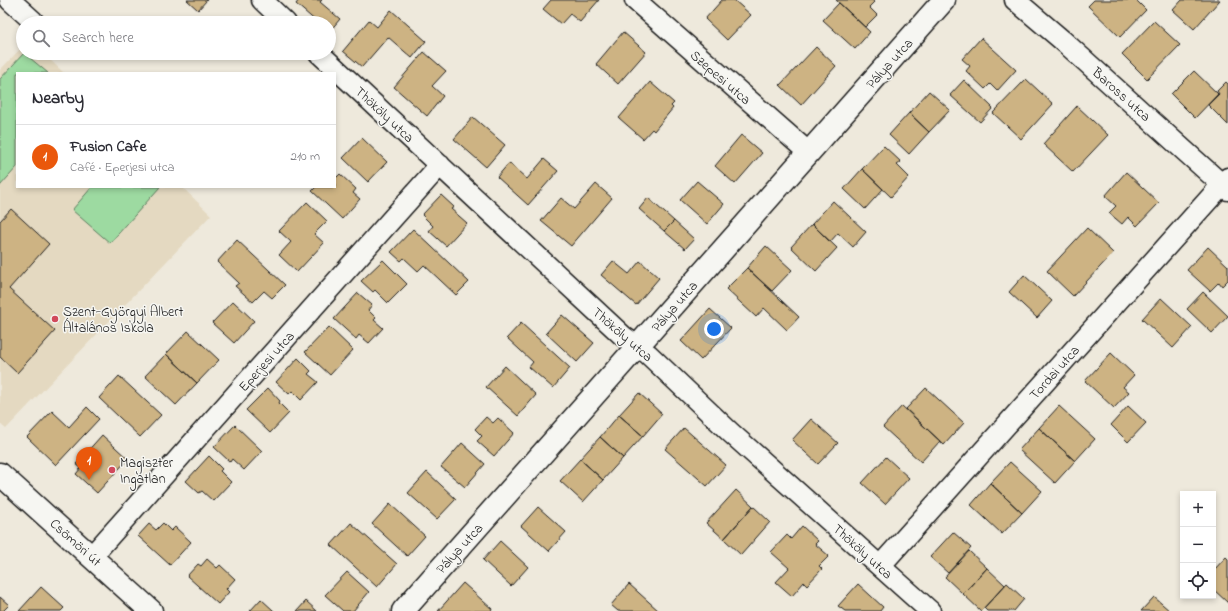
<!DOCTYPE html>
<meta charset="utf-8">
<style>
body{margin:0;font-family:"Indie Flower",sans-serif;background:#f2f2f3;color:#2b2b33}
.controls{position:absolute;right:12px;bottom:12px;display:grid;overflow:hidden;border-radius:0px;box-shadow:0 2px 6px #0003}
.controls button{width:36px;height:36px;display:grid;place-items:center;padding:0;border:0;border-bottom:1px solid #e1e1e2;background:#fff;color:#2b2b33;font:20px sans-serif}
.you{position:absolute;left:714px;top:329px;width:14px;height:14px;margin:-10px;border:3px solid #fff;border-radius:50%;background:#1a73e8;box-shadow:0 0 0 6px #1a73e833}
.badge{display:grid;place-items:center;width:26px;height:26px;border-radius:50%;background:#ea580c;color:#fff;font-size:13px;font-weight:700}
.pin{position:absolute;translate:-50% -33px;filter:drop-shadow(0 1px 2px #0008)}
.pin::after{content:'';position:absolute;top:21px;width:14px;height:12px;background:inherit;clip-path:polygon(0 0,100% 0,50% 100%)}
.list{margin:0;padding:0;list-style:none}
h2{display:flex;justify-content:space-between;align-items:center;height:52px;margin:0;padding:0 16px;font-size:17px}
h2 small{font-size:13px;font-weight:400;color:#7c7c81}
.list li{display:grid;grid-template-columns:26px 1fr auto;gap:12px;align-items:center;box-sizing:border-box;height:64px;padding:0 16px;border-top:1px solid #e1e1e2}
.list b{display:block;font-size:15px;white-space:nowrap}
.list p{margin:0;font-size:13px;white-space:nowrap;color:#7c7c81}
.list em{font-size:13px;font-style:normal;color:#7c7c81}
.icon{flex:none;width:22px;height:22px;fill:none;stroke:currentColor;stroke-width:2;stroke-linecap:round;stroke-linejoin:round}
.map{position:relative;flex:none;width:1228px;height:611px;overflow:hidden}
.search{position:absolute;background:#fff;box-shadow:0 2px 6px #0003;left:16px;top:16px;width:320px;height:44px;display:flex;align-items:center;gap:10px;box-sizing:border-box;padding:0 14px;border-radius:22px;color:#7c7c81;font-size:15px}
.panel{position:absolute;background:#fff;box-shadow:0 2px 6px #0003;left:16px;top:72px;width:320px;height:116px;border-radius:0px}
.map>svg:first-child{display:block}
.built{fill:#e4d9c1}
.green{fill:#9ddaa1;stroke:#5c7b5e}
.building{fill:#cdb383;stroke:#1c1c1c}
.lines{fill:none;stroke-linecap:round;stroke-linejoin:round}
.minor-casing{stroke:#1c1c1c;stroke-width:23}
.tertiary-casing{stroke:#1c1c1c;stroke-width:25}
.secondary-casing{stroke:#1c1c1c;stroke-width:25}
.minor{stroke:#f6f6f2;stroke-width:20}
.tertiary{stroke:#f6f6f2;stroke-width:22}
.secondary{stroke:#f6f6f2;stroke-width:22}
.poi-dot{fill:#d1495b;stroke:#f6f6f2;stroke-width:1.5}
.labels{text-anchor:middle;stroke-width:3;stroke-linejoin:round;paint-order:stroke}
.street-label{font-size:14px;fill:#1c1c1c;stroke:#f6f6f2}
.poi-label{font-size:14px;fill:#1c1c1c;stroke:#f6f6f2;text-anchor:start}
</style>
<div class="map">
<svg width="1228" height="611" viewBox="0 0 1228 611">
<rect width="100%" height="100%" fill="#eee9dc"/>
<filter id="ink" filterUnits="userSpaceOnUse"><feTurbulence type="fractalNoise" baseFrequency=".025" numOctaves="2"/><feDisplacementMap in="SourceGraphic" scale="8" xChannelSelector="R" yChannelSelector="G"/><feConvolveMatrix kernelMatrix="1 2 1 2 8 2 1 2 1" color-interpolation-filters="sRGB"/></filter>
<g filter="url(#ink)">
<path class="built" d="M23 46V53H43L64 73H17V187H182L211 215 6 429 0 424V70Z"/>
<path class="green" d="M24 53 48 73H17V167L0 186V79Z
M92 187H160L110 243 72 210Z"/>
<path class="building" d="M187 0H207L198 10Z
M299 0H322L320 2 340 19 329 32V23H318L296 4Z
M551 0H599L580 22 570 14 561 24 543 9Z
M722 0H734L751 15 727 40 705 19Z
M836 0H872L874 2 869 7 877 15 865 27Z
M1094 0H1136L1146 10 1120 37 1088 6Z
M1182 0H1220L1194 29 1173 10Z
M839 3 870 32 855 49 823 20Z
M391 10 426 41 412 58 388 37 362 67 343 51 369 20 377 27Z
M1154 21 1180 45 1147 79 1122 54Z
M623 32 646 52 618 84 596 64Z
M981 38 1016 70 997 91 990 84 985 89 966 71 970 66 962 59Z
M816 47 836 66 801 105 780 85Z
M424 52 446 71 432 86 443 96 427 116 394 87Z
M1194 71 1218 94 1195 118 1171 94Z
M1026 79 1053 104 1021 139 993 113Z
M964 80 993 108 980 122 950 95Z
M650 82 674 103 671 106 673 108 654 131 652 129 643 139 619 118Z
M1226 82 1228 84V125L1208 105 1219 94 1217 91Z
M929 91 950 110 929 132 909 113Z
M1077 106 1108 135 1073 172 1043 144Z
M909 113 929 132 909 154 889 135Z
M473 117 505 145 486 167 454 139Z
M741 135 762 153 735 184 715 166Z
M362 138 387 162 368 182 343 158Z
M884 146 901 162 897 165 909 177 891 197 862 169Z
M544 159 558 171 528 205 497 177 509 163 527 179Z
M862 169 883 189 865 209 844 189Z
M1126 172 1159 203 1137 226 1128 217 1122 224 1109 213 1116 206 1105 196Z
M340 174 356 189 353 193 360 199 342 219 312 191 316 187H335V176L337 177Z
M697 181 724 204 707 224 680 200Z
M596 184 612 198 571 246 541 221 561 198 574 209Z
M441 195 454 207 451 209 467 223 446 246 429 231 433 226 422 215Z
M648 198 674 221 664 231 639 209Z
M833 201 866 232 853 247 838 233 830 242 812 224Z
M307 202 327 221 314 234 324 243 297 272 279 255 291 242 279 231Z
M11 209 49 244 9 289 55 331 17 373 0 357V221Z
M674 221 694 239 685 249 664 231Z
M812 224 837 248 816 271 791 247Z
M1087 228 1113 253 1073 296 1047 271Z
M413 229 469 282 456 295 424 265 418 271 404 258 401 261 391 252Z
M237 240 285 285 272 298 264 291 253 302 235 286 239 283 217 262Z
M766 246 792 270 772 291 747 268Z
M1208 247 1228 266V280L1222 286 1219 282 1210 291 1187 270Z
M383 260 407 284 388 303 375 290 373 292 361 281Z
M613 261 629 274 640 261 659 278 636 305 601 275Z
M747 268 799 317 787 330 764 308 756 317 726 289Z
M1024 275 1052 301 1037 318 1009 292Z
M1203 292 1228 316 1212 333 1187 309Z
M358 293 372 305 368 310 376 318 374 320 383 328 369 343 359 335 356 339 334 319Z
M1161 298 1192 327 1173 348 1142 319Z
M233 301 254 321 234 343 212 323Z
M710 309 731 328 701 360 681 341Z
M562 315 594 343 577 362 546 333Z
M521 323 570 368 553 388 529 367 533 362 507 338Z
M329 327 353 350 330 375 305 352Z
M188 331 219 360 197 383 166 354Z
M1111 353 1134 375 1123 387 1129 392 1114 408 1085 381Z
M166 354 197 383 176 405 145 376Z
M298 358 311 371 308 374 318 382 301 400 292 391 289 394 276 382Z
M505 366 536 395 518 416 486 387Z
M119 376 161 415 140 437 99 398Z
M268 388 280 401 279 403 289 413 270 433 246 410Z
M926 388 964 423 944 445 906 409Z
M639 393 662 414 643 436 619 415Z
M902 406 940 441 921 462 883 427Z
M1059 406 1095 439 1075 461 1039 428Z
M1128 406 1146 423 1128 442 1111 425Z
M87 407 99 419 56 465 27 437 52 411 69 427Z
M619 415 643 436 623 458 600 437Z
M486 417 493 423 498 418 514 433 494 456 477 441 482 436 475 429Z
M811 419 838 443 818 464 792 440Z
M235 425 262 451 244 470 232 459 230 462 214 447Z
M684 428 726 465 707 486 665 449Z
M1039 428 1075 461 1055 483 1019 450Z
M102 435 128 459 97 493 76 474 81 468 76 464Z
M600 437 623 458 603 480 580 459Z
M462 443 485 464 465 487 441 467Z
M209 456 222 469 220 471 231 482 213 501 202 491 199 493 186 481Z
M886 457 909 478 885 504 862 483Z
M580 459 603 480 583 502 560 481Z
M1010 462 1042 491 1022 513 990 483Z
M427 472 456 499 437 519 408 493Z
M990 483 1022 513 1002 534 971 505Z
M736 490 753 506 724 539 706 523Z
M390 504 425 536 407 556 372 524Z
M753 506 770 522 741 555 724 539Z
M538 507 566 532 549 551 521 526Z
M163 523 171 531 175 527 191 542 170 565 138 536 149 524 156 530Z
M351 523 397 564 377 587 331 545Z
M802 526 818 541 815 544 829 556 819 566 822 569 807 585 804 582 792 596 776 582 789 568 771 552 787 535 791 539Z
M953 532 971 548 948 573 930 557Z
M500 541 528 567 511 586 483 560Z
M969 551 987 568 963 594 945 577Z
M1226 557 1228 559V603L1213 589V571Z
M207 559 217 568 220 565 235 579 226 589 229 592 218 604 187 576 198 564 201 566Z
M987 568 1005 585 981 611 963 594Z
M347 572 369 592 353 611H343L325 595Z
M463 583 492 609 491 611H438Z
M1007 583 1024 599 1014 611H987L984 608Z
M629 584 659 611H618L611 605Z
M858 584 883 607 880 611H845L838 606Z
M41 587 64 608 61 611H19Z
M0 597 9 605 3 611H0Z
M1154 597 1170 611H1141Z
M261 599 274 611H250Z
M306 601 317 611H297Z"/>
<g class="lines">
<g class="minor-casing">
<path id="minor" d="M10 0 33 21
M262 0 286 23
M635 0 809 153
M1015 0 1062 40 1228 190
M319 53 623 336 648 354 731 433 930 611
M91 557 440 165
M880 566 1228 178"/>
</g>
<g class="tertiary-casing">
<path id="tertiary" d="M403 611 944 0"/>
</g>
<g class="secondary-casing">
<path id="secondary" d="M0 474 151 611"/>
</g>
<use href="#minor" class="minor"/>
<use href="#tertiary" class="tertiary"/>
<use href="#secondary" class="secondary"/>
</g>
</g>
<g class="poi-dot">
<circle cx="55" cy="319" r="4"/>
<circle cx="112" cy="470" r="4"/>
</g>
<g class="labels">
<g class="street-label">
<text transform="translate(889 63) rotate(-48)" y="5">Pálya utca</text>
<text transform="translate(721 77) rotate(41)" y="5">Szepesi utca</text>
<text transform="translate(1122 94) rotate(42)" y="5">Baross utca</text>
<text transform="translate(385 114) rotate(43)" y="5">Thököly utca</text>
<text transform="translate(674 306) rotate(-49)" y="5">Pálya utca</text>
<text transform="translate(623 334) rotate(41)" y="5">Thököly utca</text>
<text transform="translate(266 361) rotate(-48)" y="5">Eperjesi utca</text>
<text transform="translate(1054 372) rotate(-48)" y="5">Tordai utca</text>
<text transform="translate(76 542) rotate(42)" y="5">Csömöri út</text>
<text transform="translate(459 548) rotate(-48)" y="5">Pálya utca</text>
<text transform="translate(863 551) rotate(42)" y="5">Thököly utca</text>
</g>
<g class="poi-label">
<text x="63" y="316">Szent-Györgyi Albert<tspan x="63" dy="16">Általános Iskola</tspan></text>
<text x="120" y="467">Magiszter<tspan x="120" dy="16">Ingatlan</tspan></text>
</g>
</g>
</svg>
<div class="controls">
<button>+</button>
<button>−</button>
<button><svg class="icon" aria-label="locate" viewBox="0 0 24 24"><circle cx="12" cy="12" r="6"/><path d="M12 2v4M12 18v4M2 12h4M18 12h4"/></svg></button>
</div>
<div class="you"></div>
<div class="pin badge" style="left:89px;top:480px">1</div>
<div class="search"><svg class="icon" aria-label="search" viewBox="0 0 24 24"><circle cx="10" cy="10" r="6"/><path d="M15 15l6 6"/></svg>Search here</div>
<section class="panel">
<h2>Nearby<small></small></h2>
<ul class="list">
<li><span class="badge">1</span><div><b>Fusion Cafe</b><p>Café · Eperjesi utca</p></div><em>210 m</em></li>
</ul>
</section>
</div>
